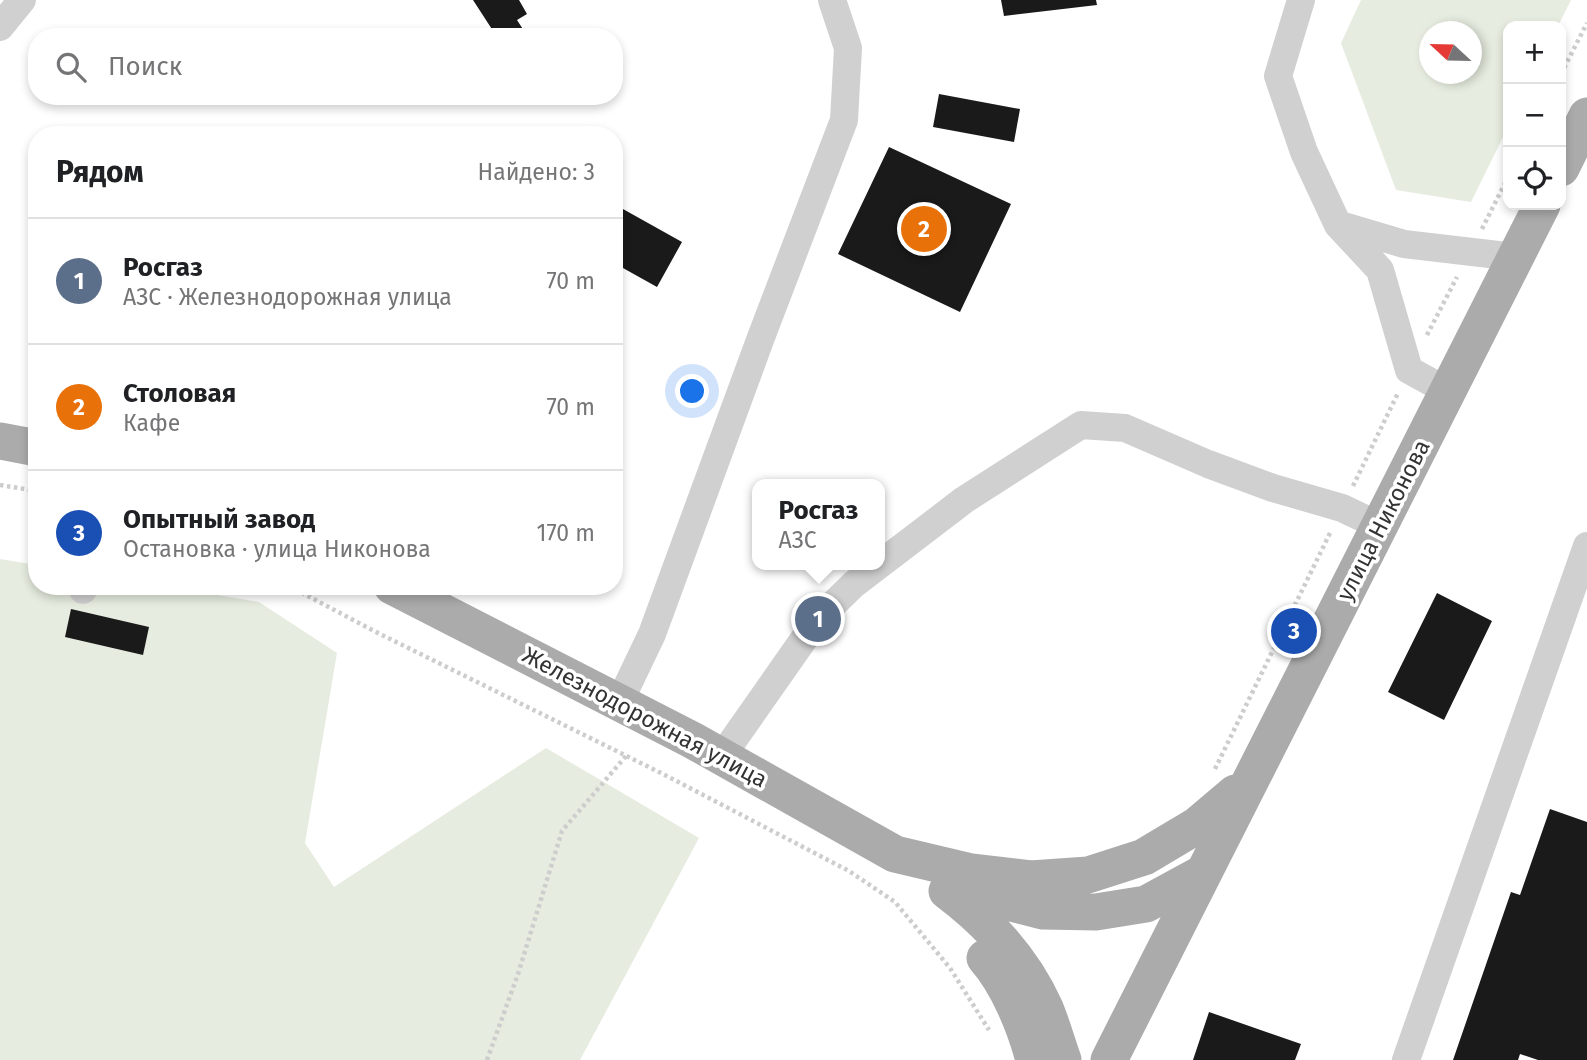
<!DOCTYPE html>
<html lang="ru">
<meta charset="utf-8">
<style>
body{margin:0;font-family:"Fira Sans",sans-serif;background:#f2f2f2;color:#202124}
.controls{position:absolute;right:21px;top:21px;display:grid;overflow:hidden;border-radius:14px;box-shadow:0 4px 10px #0003}
.controls button{width:63px;height:63px;display:grid;place-items:center;padding:0;border:0;border-bottom:2px solid #e0e0e0;background:#fff;color:#202124;font:35px sans-serif}
.compass{position:absolute;left:1419px;top:21px;width:63px;height:63px;border-radius:50%;background:#fff;box-shadow:0 4px 10px #0003;rotate:292deg}
.you{position:absolute;left:693px;top:392px;width:24px;height:24px;margin:-18px;border:5px solid #fff;border-radius:50%;background:#1a73e8;box-shadow:0 0 0 10px #1a73e833}
.badge{display:grid;place-items:center;width:46px;height:46px;border-radius:50%;background:#e63946;color:#fff;font-size:23px;font-weight:700}
.pin{position:absolute;translate:-50% -50%;border:4px solid #fff;box-shadow:0 2px 7px #0006}
.popup{position:absolute;left:752px;top:479px;width:133px;height:91px;box-sizing:border-box;display:grid;place-content:center;border-radius:14px;background:#fff;filter:drop-shadow(0 2px 5px #0005);font-size:23px;white-space:nowrap;color:#757577}
.popup b{font-size:26px;color:#202124}
.popup::after{content:'';position:absolute;left:50%;top:100%;margin-left:-14px;border:14px solid transparent;border-top-color:#fff}
.list{margin:0;padding:0;list-style:none}
h2{display:flex;justify-content:space-between;align-items:center;height:91px;margin:0;padding:0 28px;font-size:30px}
h2 small{font-size:23px;font-weight:400;color:#757577}
.list li{display:grid;grid-template-columns:46px 1fr auto;gap:21px;align-items:center;box-sizing:border-box;height:126px;padding:0 28px;border-top:2px solid #e0e0e0}
.list b{display:block;font-size:26px;white-space:nowrap}
.list p{margin:0;font-size:23px;white-space:nowrap;color:#757577}
.list em{font-size:23px;font-style:normal;color:#757577}
.icon{flex:none;width:38px;height:38px;fill:none;stroke:currentColor;stroke-width:2;stroke-linecap:round;stroke-linejoin:round}
.map{position:relative;flex:none;width:1587px;height:1060px;overflow:hidden}
.search{position:absolute;background:#fff;box-shadow:0 4px 10px #0003;left:28px;top:28px;width:595px;height:77px;display:flex;align-items:center;gap:18px;box-sizing:border-box;padding:0 24px;border-radius:28px;color:#757577;font-size:26px}
.panel{position:absolute;background:#fff;box-shadow:0 4px 10px #0003;left:28px;top:126px;width:595px;height:469px;border-radius:28px}
.map>svg:first-child{display:block}
.green{fill:#e6ecdf;fill-rule:evenodd}
.building{fill:#1a1a1a}
.lines{fill:none;stroke-linecap:round;stroke-linejoin:round}
.path{stroke:#cdcdcd;stroke-width:4.5;stroke-dasharray:3.5 3.5;stroke-linecap:butt}
.minor{stroke:#d0d0d0;stroke-width:28}
.major{stroke:#ababab;stroke-width:37}
.labels{text-anchor:middle;stroke-width:7;stroke-linejoin:round;paint-order:stroke}
.street-label{font-size:23px;fill:#333;stroke:#fff}
</style>
<div class="map">
<svg width="1587" height="1060" viewBox="0 0 1587 1060">
<rect width="100%" height="100%" fill="#fff"/>
<path class="green" d="M1361 0H1571L1558 26H1508V127L1471 202 1396 190 1341 43ZM1430 32H1472V74H1430Z
M0 559 37 565V586H164L259 602 337 653 305 843 334 887 546 748 699 838 580 1060H0Z"/>
<path class="building" d="M473 0H519L527 14 517 20 528 37H497Z
M1001 0H1096L1097 5 1004 16Z
M939 94 1020 109 1014 142 933 127Z
M889 147 1011 204 960 312 838 254Z
M614 204 682 242 657 287 614 263Z
M1437 593 1492 621 1444 720 1388 692Z
M71 609 149 627 143 655 65 637Z
M1550 809 1587 822V1060H1538L1520 1054 1518 1060H1453L1511 892 1520 895Z
M1209 1012 1301 1044 1295 1060H1193Z"/>
<g class="lines">
<path class="path" d="M1561 74 1587 23
M1482 229 1508 177
M1427 335 1457 277
M0 485 37 491
M1353 486 1398 393
M289 586 374 631 663 774 849 871 895 902 950 968 989 1030
M1215 769 1331 531
M487 1060 518 974 562 831 626 756"/>
<path class="minor" d="M1301 0 1278 76 1304 152 1338 225 1380 270 1409 370 1449 392
M0 27 22 0
M1340 225 1404 244 1515 257
M83 590 84 586
M619 703 652 634 760 340 844 120 848 48 832 0
M722 756 818 619 854 584 964 500 1081 425 1125 428 1208 464 1273 488 1342 508 1380 526
M1406 1060 1587 546"/>
<path class="major" d="M1561 168 1587 116
M0 441 37 448
M392 586 692 740 895 854 971 872 1031 879 1088 875 1144 857 1196 826 1235 793
M962 886 980 895 1043 911 1096 912 1146 904 1203 873
M947 891C987 921 1024 961 1045 1008 1052 1025 1057 1043 1063 1060
M985 958C1008 984 1025 1026 1034 1060
M1109 1060 1542 205"/>
</g>
<g class="labels">
<g class="street-label">
<text transform="translate(1383 520) rotate(-63)" y="8">улица Никонова</text>
<text transform="translate(645 717) rotate(28)" y="8">Железнодорожная улица</text>
</g>
</g>
</svg>
<div class="controls">
<button>+</button>
<button>−</button>
<button><svg class="icon" aria-label="locate" viewBox="0 0 24 24"><circle cx="12" cy="12" r="6"/><path d="M12 2v4M12 18v4M2 12h4M18 12h4"/></svg></button>
</div>
<svg class="compass" viewBox="-18 -18 36 36"><path d="M0-13l5 13h-10z" fill="#e53935"/><path d="M0 13l5-13h-10z" fill="#757577"/></svg>
<div class="you"></div>
<div class="pin badge" style="left:818px;top:619px;background:#5c6f8a">1</div>
<div class="popup"><b>Росгаз</b>АЗС</div>
<div class="pin badge" style="left:924px;top:229px;background:#e8710a">2</div>
<div class="pin badge" style="left:1294px;top:631px;background:#1a4fb4">3</div>
<div class="search"><svg class="icon" aria-label="search" viewBox="0 0 24 24"><circle cx="10" cy="10" r="6"/><path d="M15 15l6 6"/></svg>Поиск</div>
<section class="panel">
<h2>Рядом<small>Найдено: 3</small></h2>
<ul class="list">
<li><span class="badge" style="background:#5c6f8a">1</span><div><b>Росгаз</b><p>АЗС · Железнодорожная улица</p></div><em>70 m</em></li>
<li><span class="badge" style="background:#e8710a">2</span><div><b>Столовая</b><p>Кафе</p></div><em>70 m</em></li>
<li><span class="badge" style="background:#1a4fb4">3</span><div><b>Опытный завод</b><p>Остановка · улица Никонова</p></div><em>170 m</em></li>
</ul>
</section>
</div>
